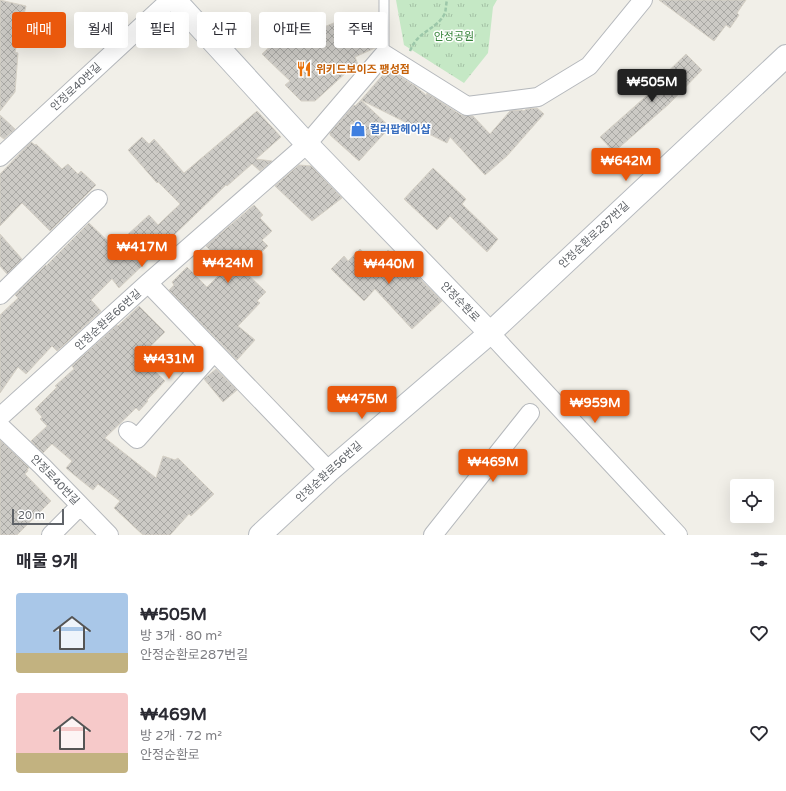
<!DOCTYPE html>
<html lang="ko">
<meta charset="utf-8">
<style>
:root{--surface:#fff;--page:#f2f2f3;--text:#2b2b33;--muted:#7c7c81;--accent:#ea580c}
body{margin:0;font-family:"Varela Round","Noto Sans KR",sans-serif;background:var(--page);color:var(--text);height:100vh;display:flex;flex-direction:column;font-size:15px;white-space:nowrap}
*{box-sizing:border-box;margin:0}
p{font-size:13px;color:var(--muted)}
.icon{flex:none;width:22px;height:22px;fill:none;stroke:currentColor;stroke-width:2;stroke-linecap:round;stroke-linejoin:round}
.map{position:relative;height:535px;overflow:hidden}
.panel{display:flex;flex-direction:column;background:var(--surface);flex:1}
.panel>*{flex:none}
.top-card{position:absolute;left:12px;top:12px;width:400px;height:36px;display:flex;gap:8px}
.buttons{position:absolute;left:730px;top:479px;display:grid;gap:8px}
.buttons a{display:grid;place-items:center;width:44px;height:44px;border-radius:4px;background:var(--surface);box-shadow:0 4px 16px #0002;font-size:20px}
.scale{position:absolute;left:12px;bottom:10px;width:52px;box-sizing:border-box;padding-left:4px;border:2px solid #5f6368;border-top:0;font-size:11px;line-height:14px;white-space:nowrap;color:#5f6368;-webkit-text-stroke:3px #fff;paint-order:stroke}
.price{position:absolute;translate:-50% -34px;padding:0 9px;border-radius:4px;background:var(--accent);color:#fff;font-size:13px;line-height:26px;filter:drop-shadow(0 1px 2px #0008)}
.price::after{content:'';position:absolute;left:50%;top:24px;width:12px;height:9px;margin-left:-6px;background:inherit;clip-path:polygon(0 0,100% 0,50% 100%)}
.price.active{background:#222;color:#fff}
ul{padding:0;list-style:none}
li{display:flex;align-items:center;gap:12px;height:100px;padding:0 16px}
li span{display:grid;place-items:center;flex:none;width:112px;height:80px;border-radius:4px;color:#555}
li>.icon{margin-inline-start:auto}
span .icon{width:48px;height:48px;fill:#fffc;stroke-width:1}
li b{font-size:17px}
h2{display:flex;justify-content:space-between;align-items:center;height:48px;padding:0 16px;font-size:17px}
.pill{padding:0 14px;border-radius:4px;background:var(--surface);box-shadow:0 4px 16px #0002;font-size:14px;line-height:36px}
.pill.active{background:var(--accent);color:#fff}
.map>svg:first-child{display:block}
</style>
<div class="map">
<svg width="786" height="535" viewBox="0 0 786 535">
<defs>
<pattern id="park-tufts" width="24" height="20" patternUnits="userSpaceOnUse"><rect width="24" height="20" fill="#c5e8c5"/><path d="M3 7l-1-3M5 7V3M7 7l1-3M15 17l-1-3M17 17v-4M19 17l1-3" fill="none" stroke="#a3c0a4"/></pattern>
<pattern id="building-cross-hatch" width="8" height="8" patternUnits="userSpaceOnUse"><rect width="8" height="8" fill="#cccac5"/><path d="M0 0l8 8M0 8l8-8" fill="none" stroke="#a9a8a4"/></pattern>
</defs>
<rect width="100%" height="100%" fill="#f1efe8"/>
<path fill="url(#park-tufts)" d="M396 0H497L493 7 488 53 464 83 404 45Z"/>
<path fill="url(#building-cross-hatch)" stroke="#d6d1c6" d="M0 0 26 6 15 52 18 53 15 92 0 111Z
M659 0H746L737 13 739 15 730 28 726 25 714 41Z
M341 20 344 28 365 20 375 48 355 57 359 67 348 71 315 101H301L285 85 290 81 262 54 291 27 303 39 325 32 324 27Z
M686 54 702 70 669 104 614 152 600 137 652 91 650 89Z
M388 69 415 86 426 95 427 93 461 115 473 116 490 134 510 111 522 110 524 111 526 109 537 108 544 114 507 156 485 175 450 137 447 143 361 100Z
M361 100 390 127 359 161 330 135V133L354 105 355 106Z
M257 111 281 137 256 159 272 161 260 171 252 164 227 186 226 185 119 288 112 279 91 300 101 311 57 351 52 346 26 374 18 367 0 393V315L18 298 15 295 46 265V266L89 223 114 247 149 215 158 225 180 204 158 182 157 183 128 150 142 137 149 144 154 139 184 173Z
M0 115 15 129 4 139 0 136Z
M31 142 35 145 36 144 62 169 68 164 78 174 81 171 96 185 50 231 22 203 0 226V174Z
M299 165 311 166 342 198 312 221 275 186Z
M433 168 466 199 462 204 498 239 487 252 450 216 437 230 404 199Z
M254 205 263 215 260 218 272 231 262 240 268 246 243 270 266 292 257 301 260 303 238 326 255 340 237 360 169 290 174 285 172 282 187 267 207 287 227 267 206 246Z
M0 234 22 259 7 274 0 266Z
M360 249 375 263 388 250 415 275H416L442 301 412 329 375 289 364 301 331 269 344 256 348 261Z
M139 306 165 332 140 356 165 381 147 400 148 401 139 411 136 408 105 438 156 478 163 456 175 460 178 458 214 494 191 516 189 514 170 535H143L114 508 120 501 98 484 93 490 78 478 66 468 72 461 52 444 43 453 31 441 47 426 40 419 42 417 35 409 57 387 55 386 74 369 72 366 117 325 118 326Z
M216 369 237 390 223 402 204 379Z
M0 440 29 468 27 469 28 471 25 474 51 501 17 535H0Z"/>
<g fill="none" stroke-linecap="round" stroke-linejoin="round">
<g stroke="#b5b8bc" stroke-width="11">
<path id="lane" d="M384 0V54"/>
</g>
<g stroke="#b5b8bc" stroke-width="20">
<path id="street" d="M0 157 170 0
M148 283 329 471
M0 295 98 199
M490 333 678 535
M0 417 148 283 307 144 384 54 467 106 538 97 589 66 643 0
M0 426 42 466 109 535
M128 431 137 439 214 352
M51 535 80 506
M433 535 530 413"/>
</g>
<g stroke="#b6babf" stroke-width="24">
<path id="secondary" d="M175 0 307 144 490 333
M260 535 329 471 490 333 786 56"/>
</g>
<path stroke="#9cc7a9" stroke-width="2.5" stroke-dasharray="4 2" stroke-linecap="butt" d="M410 51C418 30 437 30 445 13 446 9 446 4 447 0"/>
<use href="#lane" stroke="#fff" stroke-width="9"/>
<use href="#street" stroke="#fff" stroke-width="18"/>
<use href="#secondary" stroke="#fff" stroke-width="22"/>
</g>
<defs>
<g id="restaurant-bare" transform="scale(1.2)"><path d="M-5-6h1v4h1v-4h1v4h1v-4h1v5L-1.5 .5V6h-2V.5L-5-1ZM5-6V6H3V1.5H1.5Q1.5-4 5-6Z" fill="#e8710a" stroke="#fff" stroke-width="2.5" paint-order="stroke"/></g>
<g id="shop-bare" transform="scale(1.2)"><path d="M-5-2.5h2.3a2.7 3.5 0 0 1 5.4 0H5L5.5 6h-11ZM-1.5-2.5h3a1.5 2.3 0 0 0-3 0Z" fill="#3f7fe0" stroke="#fff" stroke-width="2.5" paint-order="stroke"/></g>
</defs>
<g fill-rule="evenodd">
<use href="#restaurant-bare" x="304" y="69"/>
<use href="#shop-bare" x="358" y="129"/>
</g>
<g text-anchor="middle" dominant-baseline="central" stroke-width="3" stroke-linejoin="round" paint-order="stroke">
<g font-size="11" fill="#348238" stroke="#fff">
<text x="454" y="36">안정공원</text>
</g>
<g font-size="11" font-weight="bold" fill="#c56008" stroke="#fff" text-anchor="start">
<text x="316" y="69">위키드보이즈 팽성점</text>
</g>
<g font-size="11" fill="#5f6368" stroke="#fff">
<text transform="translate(76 87) rotate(-43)">안정로40번길</text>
<text transform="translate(594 235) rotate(-43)">안정순환로287번길</text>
<text transform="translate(460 302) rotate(46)">안정순환로</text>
<text transform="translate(108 320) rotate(-42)">안정순환로66번길</text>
<text transform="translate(329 472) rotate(-42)">안정순환로56번길</text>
<text transform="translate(55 480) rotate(46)">안정로40번길</text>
</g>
<g font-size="11" font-weight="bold" fill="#366cbe" stroke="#fff" text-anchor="start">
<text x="370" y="129">컬러팝헤어샵</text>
</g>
</g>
</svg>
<div class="buttons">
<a><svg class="icon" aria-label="locate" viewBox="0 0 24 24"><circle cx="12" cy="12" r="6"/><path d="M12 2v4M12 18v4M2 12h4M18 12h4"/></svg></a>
</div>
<div class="scale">20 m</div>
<b class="price active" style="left:652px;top:103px">₩505M</b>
<b class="price" style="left:626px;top:182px">₩642M</b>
<b class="price" style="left:142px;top:268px">₩417M</b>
<b class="price" style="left:228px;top:284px">₩424M</b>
<b class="price" style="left:389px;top:285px">₩440M</b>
<b class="price" style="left:169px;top:380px">₩431M</b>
<b class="price" style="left:362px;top:420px">₩475M</b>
<b class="price" style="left:595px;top:424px">₩959M</b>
<b class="price" style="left:493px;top:483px">₩469M</b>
<div class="top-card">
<a class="pill active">매매</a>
<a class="pill">월세</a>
<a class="pill">필터</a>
<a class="pill">신규</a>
<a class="pill">아파트</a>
<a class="pill">주택</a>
</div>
</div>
<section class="panel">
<h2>매물 9개<svg class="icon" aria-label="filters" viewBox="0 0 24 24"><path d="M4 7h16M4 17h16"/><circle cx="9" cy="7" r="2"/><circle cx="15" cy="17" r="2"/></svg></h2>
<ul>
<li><span style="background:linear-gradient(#a9c7e8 75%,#c2b280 0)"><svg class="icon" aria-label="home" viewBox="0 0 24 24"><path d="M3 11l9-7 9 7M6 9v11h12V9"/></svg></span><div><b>₩505M</b><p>방 3개 · 80 m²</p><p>안정순환로287번길</p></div><svg class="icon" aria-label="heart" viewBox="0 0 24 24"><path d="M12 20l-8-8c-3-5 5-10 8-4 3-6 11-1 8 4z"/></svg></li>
<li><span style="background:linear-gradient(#f6c9c9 75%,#c2b280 0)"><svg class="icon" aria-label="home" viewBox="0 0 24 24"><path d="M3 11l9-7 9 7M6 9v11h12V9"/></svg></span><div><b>₩469M</b><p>방 2개 · 72 m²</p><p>안정순환로</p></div><svg class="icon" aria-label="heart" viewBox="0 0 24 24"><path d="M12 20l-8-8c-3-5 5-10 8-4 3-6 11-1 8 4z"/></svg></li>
</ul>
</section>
